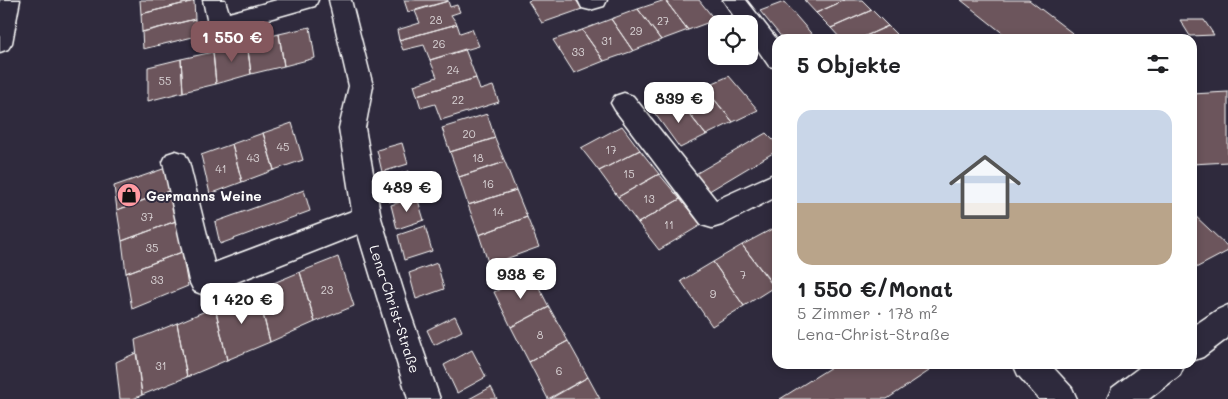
<!DOCTYPE html>
<html lang="de">
<meta charset="utf-8">
<style>
:root{--surface:#fff;--page:#f6f6f6;--text:#202124;--muted:#757577;--line:#e0e0e0;--accent:#84575d}
body{margin:0;font-family:Mali,sans-serif;background:var(--page);color:var(--text);height:100vh;display:flex;flex-direction:column;font-size:19px;white-space:nowrap}
*{box-sizing:border-box;margin:0}
p{font-size:16px;color:var(--muted)}
.icon{flex:none;width:28px;height:28px;fill:none;stroke:currentColor;stroke-width:2;stroke-linecap:round;stroke-linejoin:round}
.map{position:relative;flex:1;overflow:hidden}
.drawer{position:absolute;left:772px;top:34px;width:425px;height:335px;display:flex;flex-direction:column;background:var(--surface);border-radius:15px;box-shadow:0 2px 8px #0003}
.drawer>*{flex:none}
.controls{position:absolute;left:708px;top:15px;display:grid;gap:10px}
.controls a{display:grid;place-items:center;width:50px;height:50px;border-radius:10px;background:var(--surface);box-shadow:0 2px 8px #0003;font-size:25px}
.price{position:absolute;translate:-50% -42px;padding:0 11px;border-radius:10px;background:#fff;color:#222;font-size:16px;line-height:32px;filter:drop-shadow(0 1px 2px #0008)}
.price::after{content:'';position:absolute;left:50%;top:30px;width:15px;height:11px;margin-left:-8px;background:inherit;clip-path:polygon(0 0,100% 0,50% 100%)}
.price.active{background:var(--accent);color:#fff}
ul{padding:0;list-style:none}
li{display:grid;align-content:center;gap:10px;height:265px;padding:0 25px}
li+li{border-top:1px solid var(--line)}
li span{display:grid;place-items:center;height:155px;border-radius:15px;color:#555}
li>.icon{margin-inline-start:auto}
span .icon{width:90px;height:90px;fill:#fffc;stroke-width:1}
li b{font-size:21px}
h2{display:flex;justify-content:space-between;align-items:center;height:60px;padding:0 25px;font-size:21px}
.map>svg:first-child{display:block}
</style>
<div class="map">
<svg width="1228" height="399" viewBox="0 0 1228 399">
<rect width="100%" height="100%" fill="#2f2a3d"/>
<filter id="ink" filterUnits="userSpaceOnUse"><feTurbulence type="fractalNoise" baseFrequency=".02" numOctaves="2"/><feDisplacementMap in="SourceGraphic" scale="10" xChannelSelector="R" yChannelSelector="G"/><feConvolveMatrix kernelMatrix="1 2 1 2 8 2 1 2 1" color-interpolation-filters="sRGB"/></filter>
<g filter="url(#ink)">
<path fill="#6c555b" stroke="#fff" d="M140 0H194V1L141 14Z
M404 0H448V1L408 12Z
M531 0H576L582 9 542 23 528 1Z
M665 0H699L715 20 688 30Z
M665 0 688 30 661 40 638 9Z
M804 0H845L816 13Z
M845 0H862L872 10 831 28 816 13Z
M961 0H1029L1080 39H1010Z
M194 1 195 19 142 32 141 14Z
M448 1 450 7 457 5 460 12 451 15 457 24 399 40 397 30 420 23 415 11Z
M784 2 816 39H783L760 11Z
M638 9 661 40 633 51 611 19Z
M872 10 888 26 859 39H841L831 28Z
M195 19 197 36 143 49 142 32Z
M611 19 633 51 604 61 582 30Z
M1180 20H1204L1214 35 1190 36Z
M457 24 460 33 472 29 479 46 430 60 424 45 403 50 399 40Z
M888 26 901 39H859Z
M310 27 315 58 284 66 279 34Z
M582 30 604 61 574 73 553 40Z
M279 34 284 66 251 74 247 42Z
M247 42 251 74 216 84 213 52Z
M465 49 476 78 417 95 414 85 437 77 430 60Z
M213 52 216 84 183 92 181 59Z
M181 59 183 92 148 101V67Z
M729 76 758 110 733 122 704 87Z
M476 78 480 90 493 86 499 102 441 120 435 104 421 108 417 95Z
M704 87 733 122 706 135 678 100Z
M1228 92V162L1192 164V94Z
M678 100 706 135 680 148 653 111Z
M487 114 495 138 450 152 442 128Z
M292 123 303 160 274 170 263 133Z
M622 126 640 150 599 171 581 148Z
M263 133 274 170 242 182 232 144Z
M766 133 778 145V150L706 193 692 176Z
M495 138 505 162 459 177 450 152Z
M402 143 408 164 382 172 377 150Z
M232 144 242 182 210 194 201 155Z
M640 150 659 174 618 197 599 171Z
M505 162 516 190 468 205 459 177Z
M166 168 169 191 117 210 114 186Z
M409 171 415 193 389 202 383 179Z
M659 174 680 199 638 223 618 197Z
M304 190 310 211 220 244 215 222Z
M516 190 527 217 479 235 468 205Z
M169 191 176 221 122 241 117 210Z
M417 197 424 220 397 229 391 205Z
M680 199 701 225 659 250 638 223Z
M1192 213 1228 247V251L1192 270Z
M527 217 539 247 489 265 479 235Z
M176 221 182 252 126 273 122 241Z
M425 226 432 251 404 260 398 235Z
M772 229 778 236V291L742 245Z
M742 245 774 287 744 306 713 262Z
M182 252 188 286 132 309 126 273Z
M338 257 354 306 315 322 300 272Z
M713 262 744 306 712 326 681 281Z
M437 263 444 289 416 299 409 273Z
M300 272 315 322 270 342 257 290Z
M532 274 549 307 511 327 494 292Z
M257 290 270 342 227 360 215 307Z
M215 307 227 360 187 377 177 323Z
M549 307 568 341 529 362 511 327Z
M455 316 462 331 434 345 427 330Z
M177 323 187 377 142 395 135 340Z
M568 341 588 377 548 399 529 362Z
M472 350 486 377 457 393 444 365Z
M136 353 142 395 133 399H120L116 362Z
M836 364H922L929 371 887 399H780Z
M588 377 600 399H550Z
M491 387 497 399H469Z"/>
<g fill="none" stroke-linecap="round" stroke-linejoin="round">
<g stroke="#fff" stroke-width="3">
<path id="minor" d="M203 0H225L229 13 277 0H318L315 6 220 33 212 30 208 24Z
M329 0H351L373 86 365 128 381 218 409 309 440 399H408L358 234 204 295 194 291 189 281 163 162 167 154 176 151 185 154 189 162 214 263 352 211 339 128 349 86Z
M578 0H607L604 6 590 10 582 8Z
M723 0H746L778 41V68L769 66 749 37V24H739Z
M624 93 633 96 716 200 778 172V196L722 225 712 228 702 225 615 110 611 103 615 96Z
M1228 305V338L1203 357 1192 361V327L1217 310Z
M1013 364H1050L1072 388 1077 399H1039L1018 375Z
M1144 364H1185L1180 375 1149 399H1107L1112 388Z"/>
</g>
<g stroke="#fff" stroke-width="3">
<path id="tertiary" d="M0 0H20L12 43 8 49 0 52Z"/>
</g>
<use href="#minor" fill="#2f2a3d" fill-rule="evenodd"/>
<use href="#tertiary" fill="#2f2a3d" fill-rule="evenodd"/>
</g>
</g>
<defs>
<g id="shop-disc" transform="scale(1.25)"><circle r="9.5" fill="#ff9aa2" stroke="#2f2a3d"/><path d="M-5-2.5h2.3a2.7 3.5 0 0 1 5.4 0H5L5.5 6h-11ZM-1.5-2.5h3a1.5 2.3 0 0 0-3 0Z" fill="#111"/></g>
</defs>
<g fill-rule="evenodd">
<use href="#shop-disc" x="129" y="195"/>
</g>
<g text-anchor="middle" dominant-baseline="central" stroke-width="4" stroke-linejoin="round" paint-order="stroke">
<g font-size="11" fill="#dad4d6">
<text x="436" y="19">28</text>
<text x="663" y="20">27</text>
<text x="636" y="30">29</text>
<text x="607" y="40">31</text>
<text x="439" y="43">26</text>
<text x="578" y="51">33</text>
<text x="453" y="69">24</text>
<text x="165" y="80">55</text>
<text x="458" y="99">22</text>
<text x="469" y="133">20</text>
<text x="283" y="146">45</text>
<text x="611" y="149">17</text>
<text x="253" y="157">43</text>
<text x="478" y="157">18</text>
<text x="221" y="168">41</text>
<text x="629" y="173">15</text>
<text x="488" y="183">16</text>
<text x="649" y="198">13</text>
<text x="498" y="211">14</text>
<text x="147" y="216">37</text>
<text x="669" y="224">11</text>
<text x="152" y="247">35</text>
<text x="743" y="274">7</text>
<text x="157" y="279">33</text>
<text x="327" y="289">23</text>
<text x="713" y="293">9</text>
<text x="540" y="334">8</text>
<text x="161" y="365">31</text>
<text x="559" y="370">6</text>
</g>
<g font-size="14" font-weight="bold" fill="#fff" stroke="#2f2a3d" text-anchor="start">
<text x="146" y="195">Germanns Weine</text>
</g>
<g font-size="14" fill="#fff" stroke="#2f2a3d">
<text transform="translate(395 309) rotate(72)">Lena-Christ-Straße</text>
</g>
</g>
</svg>
<div class="controls">
<a><svg class="icon" aria-label="locate" viewBox="0 0 24 24"><circle cx="12" cy="12" r="6"/><path d="M12 2v4M12 18v4M2 12h4M18 12h4"/></svg></a>
</div>
<b class="price active" style="left:232px;top:63px">1 550 €</b>
<b class="price" style="left:679px;top:124px">839 €</b>
<b class="price" style="left:407px;top:213px">489 €</b>
<b class="price" style="left:521px;top:300px">938 €</b>
<b class="price" style="left:242px;top:325px">1 420 €</b>
<section class="drawer">
<h2>5 Objekte<svg class="icon" aria-label="filters" viewBox="0 0 24 24"><path d="M4 7h16M4 17h16"/><circle cx="9" cy="7" r="2"/><circle cx="15" cy="17" r="2"/></svg></h2>
<ul>
<li><span style="background:linear-gradient(#c9d6e8 60%,#b9a48a 0)"><svg class="icon" aria-label="home" viewBox="0 0 24 24"><path d="M3 11l9-7 9 7M6 9v11h12V9"/></svg></span><div><b>1 550 €/Monat</b><p>5 Zimmer · 178 m²</p><p>Lena-Christ-Straße</p></div></li>
</ul>
</section>
</div>
